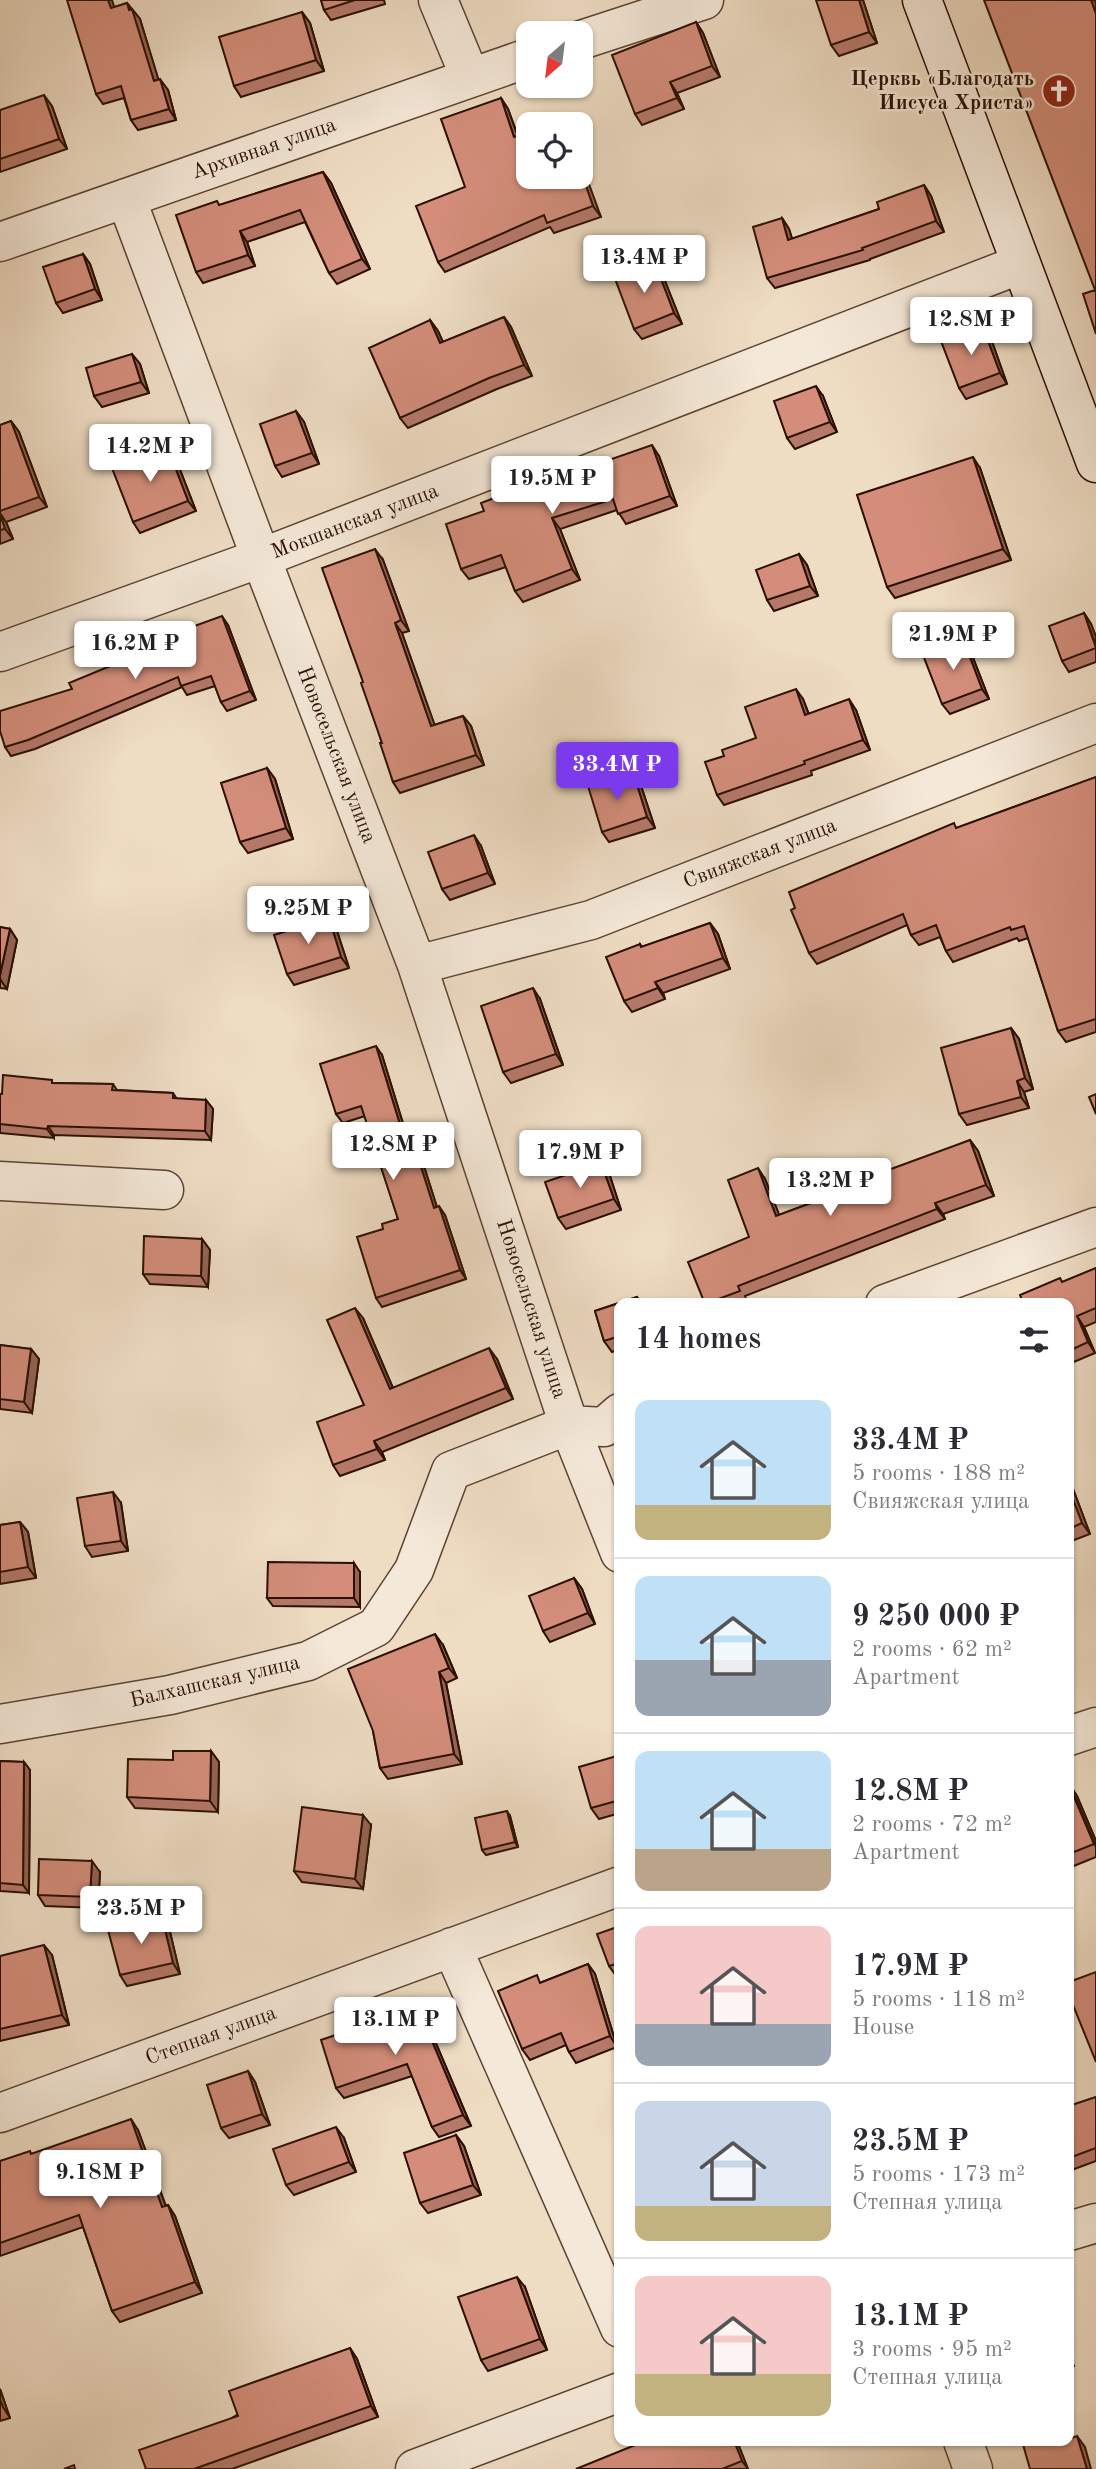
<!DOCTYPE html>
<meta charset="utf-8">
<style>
:root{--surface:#fff;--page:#f2f2f3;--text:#2b2b33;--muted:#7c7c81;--line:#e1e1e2;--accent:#7c3aed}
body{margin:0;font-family:"Old Standard TT",serif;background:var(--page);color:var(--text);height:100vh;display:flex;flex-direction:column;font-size:26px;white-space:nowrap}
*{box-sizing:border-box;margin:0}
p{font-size:23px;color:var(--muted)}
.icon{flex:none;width:38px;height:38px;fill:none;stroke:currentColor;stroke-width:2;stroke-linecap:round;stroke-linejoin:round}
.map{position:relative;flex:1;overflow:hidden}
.sheet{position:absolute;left:614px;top:1298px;width:460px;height:1148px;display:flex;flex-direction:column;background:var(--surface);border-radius:14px;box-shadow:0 2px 5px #0004}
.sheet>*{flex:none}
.needle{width:46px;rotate:208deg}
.tools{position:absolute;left:516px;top:21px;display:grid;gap:14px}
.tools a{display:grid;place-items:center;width:77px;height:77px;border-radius:14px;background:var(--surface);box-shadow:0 2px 5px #0004;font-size:35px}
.price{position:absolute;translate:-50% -60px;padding:0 16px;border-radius:7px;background:#fff;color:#222;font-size:23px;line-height:46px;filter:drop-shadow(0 2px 4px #0008)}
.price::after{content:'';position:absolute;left:50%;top:42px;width:21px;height:16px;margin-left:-10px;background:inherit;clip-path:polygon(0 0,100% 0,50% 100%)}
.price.selected{background:var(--accent);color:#fff}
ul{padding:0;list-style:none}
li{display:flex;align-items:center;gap:21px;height:175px;padding:0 21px}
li+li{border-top:2px solid var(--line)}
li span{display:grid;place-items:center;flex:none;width:196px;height:140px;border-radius:14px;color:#555}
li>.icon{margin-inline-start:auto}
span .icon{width:84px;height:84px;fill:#fffc;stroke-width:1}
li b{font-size:30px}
h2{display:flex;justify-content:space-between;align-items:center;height:84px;padding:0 21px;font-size:30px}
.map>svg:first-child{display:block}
</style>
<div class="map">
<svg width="1096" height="2469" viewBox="0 0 1096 2469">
<rect width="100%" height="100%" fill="#eedcc3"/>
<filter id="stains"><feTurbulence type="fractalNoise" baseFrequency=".00286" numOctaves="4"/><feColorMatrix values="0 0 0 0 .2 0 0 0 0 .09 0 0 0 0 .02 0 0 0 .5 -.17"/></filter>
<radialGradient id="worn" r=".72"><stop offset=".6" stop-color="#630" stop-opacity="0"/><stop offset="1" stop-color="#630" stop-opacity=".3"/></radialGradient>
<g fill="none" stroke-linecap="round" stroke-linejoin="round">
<g stroke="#5c4233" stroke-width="41">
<path id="minor" d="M438 0 470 77
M581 40 704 0
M126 198 261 558 417 965 569 1425 620 1553
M0 242 528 58
M0 652 261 558 1021 264
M417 965 591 920 1096 723
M0 1181 164 1190
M885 1304 1096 1227
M0 1724 170 1695 308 1661 376 1627 414 1570 451 1471 569 1425 604 1427 620 1413
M1069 1736 1096 1727
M452 1947 620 2328
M0 2113 620 1886
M1069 2231 1096 2223
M963 2441 973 2469
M415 2469 620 2392"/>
</g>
<g stroke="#2b0f03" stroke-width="41">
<path id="secondary" d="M922 0 1096 463"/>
</g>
<use href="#minor" stroke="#f4e8d8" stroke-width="38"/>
<use href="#secondary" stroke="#f4e8d8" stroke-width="38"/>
</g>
<path fill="#b57969" stroke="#2b0f03" stroke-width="2" d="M321 0H384L385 4 331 20 324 10Z
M863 0 877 43 839 56 831 45Z
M127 3 140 19 158 80 168 90 176 120 138 130 131 120 124 98 103 104 96 94 115 7Z
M302 12 310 23 324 71 241 97 234 86Z
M696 22 703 33 720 77 677 93 684 109 642 125 635 114Z
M501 98 508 109 518 136 581 177 601 217 554 233 550 227 445 272 438 262 465 187Z
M52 106 67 149 0 172V110Z
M323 172 331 183 370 269 337 284 329 273 305 222 247 242 255 266 203 283 196 272 220 205Z
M924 185 931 196 944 232 870 259V260L775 288 767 278 782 218 789 229 792 239 879 209Z
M83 254 90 264 102 300 63 313 56 303Z
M661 271 682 324 642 339 634 329Z
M504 317 511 327 532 376 497 389 408 428 400 418 430 320 438 331 443 342Z
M982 325 990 336 1007 384 966 399 959 388Z
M132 354 140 364 149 393 102 407 94 396Z
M823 396 837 432 795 449 787 438Z
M296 411 304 422 319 464 282 477 275 466Z
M11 421 19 432 47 507 6 522 13 539 0 544V425Z
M167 446 175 457 196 511 140 533 133 522Z
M659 456 677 506 626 524 617 510 560 529 580 580 523 602 515 591 506 567 469 579 461 569 484 511 542 487Z
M980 468 1011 560 895 598 887 587Z
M799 554 807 565 818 596 774 611 767 600Z
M383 560 409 631 402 633 434 725 463 716 471 726 484 765 400 793 393 782 382 743 363 682Z
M1084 613 1091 624 1096 637V662L1069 672 1062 661Z
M228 625 256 700 227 711 221 702 215 686 187 695 182 687 35 749 11 756 5 747 72 689Z
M970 650 989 699 950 714 942 704Z
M803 699 809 714 856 710 870 750 811 771 812 775 724 805 717 795 724 756 756 738Z
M267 768 275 779 293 839 248 853 240 842Z
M1096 777V1032L1066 1042 1058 1031 1028 938 1019 941 1017 938 953 962 946 951 940 937 919 945 911 935 907 925 817 964 809 953 795 908 957 828Z
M640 783 655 828 609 842 602 832Z
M481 846 495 884 450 900 442 889Z
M329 918 336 928 349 968 294 985 287 974Z
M710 923 718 934 730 969 663 993 665 999 632 1012 624 1001 640 944 642 947Z
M0 927 10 929 17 940 7 989 0 988Z
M540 999 563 1065 511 1083 503 1072Z
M1011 1028 1019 1039 1033 1089 1024 1092 1029 1108 967 1125 959 1114Z
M382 1055 405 1130 409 1129 415 1138 437 1207 445 1215 466 1279 382 1307 376 1298 383 1229 398 1219 365 1116 343 1123 336 1114Z
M54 1083 113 1084 117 1090 173 1093 177 1099 206 1100 213 1109 211 1140 54 1135V1138L0 1133V1094Z
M970 1140 978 1151 994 1196 943 1214 945 1219 745 1296 747 1301 741 1304H705L749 1237 765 1179 779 1215 862 1184Z
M609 1173 621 1210 566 1229 558 1218Z
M202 1239 210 1250 208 1287 150 1284 143 1274Z
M1096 1268V1322L1084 1327 1095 1353 1069 1364V1304L1063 1282Z
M637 1297 642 1304H620V1349L612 1352 604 1341 595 1311Z
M363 1318 393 1388 497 1359 513 1399 382 1452 385 1460 340 1476 333 1465 364 1405Z
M0 1345 31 1349 39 1359 32 1413 0 1409Z
M1069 1484 1073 1489 1090 1534 1069 1542Z
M121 1503 128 1551 92 1557 85 1546Z
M20 1522 28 1532 36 1578 0 1584V1525Z
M360 1572V1607L273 1606 267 1598Z
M574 1578 582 1589 595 1624 550 1642 543 1631Z
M443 1645 457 1678 446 1683 462 1764 388 1779 380 1768 373 1731Z
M211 1751 219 1762 218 1812 135 1808 127 1797 173 1760Z
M620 1755V1813L599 1819 591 1808Z
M0 1761 24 1762 30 1770 29 1893 0 1891Z
M1069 1785 1077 1796 1096 1841V1857L1069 1868Z
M510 1816 518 1847 486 1855 482 1850Z
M371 1825 363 1889 302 1882 294 1871Z
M100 1872 98 1908 45 1906 38 1895Z
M162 1917 169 1928 180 1974 127 1986 120 1975Z
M620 1926V1976L617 1977 609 1966Z
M52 1955 69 2025 0 2041V1956Z
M588 1964 595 1974 617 2047 576 2063 569 2052 566 2045 530 2060 522 2049 542 1982Z
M421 2008 471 2126 439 2137 432 2127 412 2076 344 2098 336 2088Z
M248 2071 255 2082 270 2125 229 2138 221 2128Z
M1096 2097V2161L1069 2171V2106Z
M138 2130 166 2206 168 2205 175 2216 202 2293 120 2322 112 2311 83 2227 0 2256V2161Z
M456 2135 464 2146 481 2195 428 2213 420 2203Z
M344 2138 356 2172 294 2195 286 2185Z
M525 2287 547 2350 488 2371 481 2360Z
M350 2348 357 2359 378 2417 232 2469H146Z
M1069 2352 1074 2366 1069 2367Z
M0 2389 10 2418 0 2421Z
M737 2441 748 2469H576Z"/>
<path fill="#946355" stroke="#2b0f03" stroke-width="2" d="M108 0H112L118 19 111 8Z
M859 0H863L877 43 869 32Z
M1091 0H1095L1096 4V14Z
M127 3 134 13 132 9 140 19 162 91 154 81Z
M302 12 310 23 324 71 316 60Z
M696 22 703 33 720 77 712 66Z
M160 79 168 90 176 120 169 109Z
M670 82 677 93 684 109 677 98Z
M44 95 52 106 67 149 59 139Z
M501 98 508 109 522 148 514 137Z
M581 162 601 217 593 206 581 172Z
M323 172 331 183 370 269 362 259Z
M924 185 931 196 944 232 936 221Z
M782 218 789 229 796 251 788 240Z
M240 231 247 242 255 266 248 255Z
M83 254 90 264 102 300 95 289Z
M654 261 661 271 682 324 674 313Z
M504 317 511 327 532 376 524 365Z
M430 320 438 331 448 354 440 343Z
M982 325 990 336 1007 384 1000 373Z
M132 354 140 364 149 393 141 382Z
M816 386 823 396 837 432 830 422Z
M296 411 304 422 319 464 312 453Z
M11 421 19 432 47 507 39 497Z
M652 445 659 456 677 506 670 496Z
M167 446 175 457 196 511 188 501Z
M973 457 980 468 1011 560 1003 549Z
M0 513 6 522 13 539 5 529Z
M552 518 560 529 580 580 572 569Z
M375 549 383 560 409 631 401 620Z
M799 554 807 565 818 596 810 586Z
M1084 613 1091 624 1096 637V646Z
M222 616 228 625 256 700 250 691Z
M395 623 402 633 439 737 431 726Z
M963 639 970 650 989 699 982 689Z
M796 689 803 699 813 726 805 715Z
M849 699 856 710 870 750 863 740Z
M463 716 471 726 484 765 476 755Z
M267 768 275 779 293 839 286 828Z
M633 772 640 783 655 828 647 817Z
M474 835 481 846 495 884 488 873Z
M329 918 336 928 349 968 341 957Z
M710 923 718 934 730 969 723 958Z
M10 929 17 940 7 989 0 979V975Z
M655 982 663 993 665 999 658 988Z
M533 988 540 999 563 1065 556 1054Z
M1011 1028 1019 1039 1033 1089 1025 1078Z
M376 1046 382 1055 408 1140 402 1131Z
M1017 1081 1024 1092 1029 1108 1021 1097Z
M206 1100 213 1109 211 1140 205 1131Z
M48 1126 54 1135V1138L47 1129Z
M409 1129 415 1138 440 1217 434 1208Z
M970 1140 978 1151 994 1196 986 1185Z
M601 1163 609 1173 621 1210 614 1199Z
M758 1168 765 1179 784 1227 776 1216Z
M935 1203 943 1214 945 1219 937 1209Z
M439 1206 445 1215 466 1279 460 1270Z
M202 1239 210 1250 208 1287 201 1276Z
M355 1308 363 1318 398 1400 390 1389Z
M1077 1316 1084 1327 1095 1353 1088 1342Z
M489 1348 497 1359 513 1399 506 1388Z
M31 1349 39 1359 32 1413 24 1402Z
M374 1441 382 1452 385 1460 377 1449Z
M1069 1484 1073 1489 1090 1534 1082 1523 1069 1489Z
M113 1492 121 1503 128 1551 121 1541Z
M20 1522 28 1532 36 1578 28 1567Z
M354 1563 360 1572V1607L354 1598Z
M574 1578 582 1589 595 1624 588 1613Z
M435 1634 443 1645 457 1678 449 1668Z
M439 1672 446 1683 462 1764 454 1754Z
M211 1751 219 1762 218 1812 210 1801Z
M24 1762 30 1770 29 1893 23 1885Z
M1070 1785 1077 1796 1096 1841V1847Z
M507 1811 510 1816 518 1847 515 1842Z
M363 1815 371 1825 363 1889 355 1879Z
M92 1861 100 1872 98 1908 90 1897Z
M162 1917 169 1928 180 1974 173 1963Z
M44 1945 52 1955 69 2025 62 2015Z
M588 1964 595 1974 617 2047 610 2036Z
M414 1998 421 2008 471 2126 463 2115Z
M248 2071 255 2082 270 2125 262 2114Z
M131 2119 138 2130 170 2218 162 2207Z
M336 2127 344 2138 356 2172 349 2162Z
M456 2135 464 2146 481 2195 473 2185Z
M168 2205 175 2216 202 2293 195 2282Z
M517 2277 525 2287 547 2350 540 2339Z
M350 2348 357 2359 378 2417 371 2406Z
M0 2389 10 2418 3 2407 0 2400Z
M1077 2436 1085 2447 1091 2469H1087Z
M734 2441H737L748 2469 742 2461Z"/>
<path fill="#d38d7a" stroke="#2b0f03" stroke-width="2" d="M67 0H108L111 8 127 3 129 10 132 9 154 81 160 79 169 109 131 120 121 86 96 94Z
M321 0H355L324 10Z
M816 0H859L869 32 831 45Z
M984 0H1091L1096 14V334L1083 294 1095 290Z
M302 12 316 60 234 86 219 37Z
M696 22 712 66 670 82 677 98 635 114 612 55Z
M44 95 59 139 0 159V110Z
M501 98 514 137 528 132V177H581V172L593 206 547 223 544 215 438 262 416 206 465 187 441 119Z
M562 120 564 124H549Z
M323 172 362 259 329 273 300 210 240 231 248 255 196 272 176 215 217 201 219 205Z
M924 185 936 221 862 248 863 250 767 278 753 227 782 218 788 240 879 209 877 202Z
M83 254 95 289 56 303 43 267Z
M654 261 674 313 634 329 614 276Z
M504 317 524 365 489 378 400 418 369 348 430 320 440 343Z
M982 325 1000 373 959 388 941 341Z
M132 354 141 382 94 396 86 368Z
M816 386 830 422 787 438 774 401Z
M296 411 312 453 275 466 260 424Z
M11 421 39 497 0 511V425Z
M652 445 670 496 618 514 613 499 552 518 572 569 515 591 501 555 461 569 446 524 484 511 481 503 538 481 540 487 602 468 600 463Z
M167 446 188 501 133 522 112 468Z
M973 457 1003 549 887 587 857 495Z
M0 514 5 529 0 530Z
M375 549 401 620 395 623 431 726 463 716 476 755 393 782 380 743H382L361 683 363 682 322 568Z
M799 554 810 586 767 600 756 570Z
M1084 613 1096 648 1062 661 1049 626Z
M222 616 250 691 221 702 211 676 181 686 178 677 28 740 5 747 0 731V711L72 689 69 683 166 643 164 637Z
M963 639 982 689 942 704 923 655Z
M796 689 805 715 849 699 863 740 804 761 805 764 717 795 705 762 724 756 722 750 756 738 745 707Z
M267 768 286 828 240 842 221 783Z
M633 772 647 817 602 832 588 786Z
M1096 777V1019L1058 1031 1024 926 1011 930 1010 927 946 951 936 925 911 935 903 914 809 953 791 910 795 908 789 892 954 823 956 828Z
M474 835 488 873 442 889 428 852Z
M329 918 341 957 287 974 274 935Z
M710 923 723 958 655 982 658 988 624 1001 606 957 640 944 641 947Z
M0 927 10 929 0 975Z
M533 988 556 1054 503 1072 481 1006Z
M1011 1028 1025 1078 1017 1081 1021 1097 959 1114 941 1048Z
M376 1046 402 1131 409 1129 434 1208 439 1206 460 1270 376 1298 357 1237 383 1229 382 1224 398 1219 361 1106 336 1114 320 1064Z
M3 1075 52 1080V1083L113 1084 112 1090 173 1093V1098L206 1100 205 1131 48 1126 47 1129 0 1124V1094H2Z
M1096 1094V1114L1089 1097Z
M970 1140 986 1185 935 1203 937 1209 738 1286 740 1291 705 1304 688 1262 749 1237 728 1180 758 1168 776 1216 862 1184 861 1180Z
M601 1163 614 1199 558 1218 545 1182Z
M144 1236 202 1239 201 1276 143 1274Z
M1096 1268V1308L1077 1316 1088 1342 1069 1351V1304H1010L1022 1300 1020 1295 1060 1278 1062 1282Z
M637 1297 640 1304H620V1336L604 1341 595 1311Z
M355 1308 390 1389 489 1348 506 1388 374 1441 377 1449 333 1465 317 1422 364 1405 327 1320Z
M0 1345 31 1349 24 1402 0 1399Z
M1069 1489 1082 1523 1069 1529Z
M113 1492 121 1541 85 1546 77 1498Z
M20 1522 28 1567 0 1572V1525Z
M268 1562 354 1563V1598H267Z
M574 1578 588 1613 543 1631 529 1596Z
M435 1634 449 1668 439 1672 454 1754 380 1768 373 1731 348 1669Z
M173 1751H211L210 1801 127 1797 128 1759 173 1760Z
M620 1755V1800L591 1808 579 1767Z
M0 1761 24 1762 23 1885 0 1883Z
M1069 1785 1094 1844 1069 1854Z
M302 1807 363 1815 355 1879 294 1871Z
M507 1811 515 1842 482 1850 475 1818Z
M39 1859 92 1861 90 1897 38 1895Z
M162 1917 173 1963 120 1975 108 1930Z
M620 1926V1963L609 1966 597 1934Z
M44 1945 62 2015 0 2029V1956Z
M588 1964 610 2036 569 2052 561 2033 522 2049 498 1991 537 1975 540 1983Z
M1096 1972V2062L1069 1995V1982Z
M414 1998 463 2115 432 2127 407 2064 336 2088 321 2040 362 2026 360 2021Z
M248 2071 262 2114 221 2128 207 2085Z
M1096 2097V2148L1069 2158V2106Z
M131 2119 162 2207 168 2205 195 2282 112 2311 79 2215 0 2243V2161L30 2151 31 2154Z
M336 2127 349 2162 286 2185 273 2149Z
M456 2135 473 2185 420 2203 404 2153Z
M517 2277 540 2339 481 2360 458 2297Z
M350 2348 371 2406 194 2469H146L139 2450 238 2416 229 2391Z
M1077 2436 1087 2469H1030L1022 2441H1069V2439Z
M645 2441H734L742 2461 722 2469H576Z
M74 2465 75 2469H64Z"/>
<defs>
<g id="church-disc" transform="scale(1.75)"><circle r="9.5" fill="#8f2418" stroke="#f4e8d8"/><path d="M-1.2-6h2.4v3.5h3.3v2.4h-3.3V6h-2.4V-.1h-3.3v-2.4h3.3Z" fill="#fff"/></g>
</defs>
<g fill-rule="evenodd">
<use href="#church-disc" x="1059" y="91"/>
</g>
<g text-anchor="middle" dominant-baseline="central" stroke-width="5" stroke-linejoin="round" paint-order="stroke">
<g font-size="21" font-weight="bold" fill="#2b0f03" stroke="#f4e8d8" text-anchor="end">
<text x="1034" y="79">Церквь «Благодать<tspan x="1034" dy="24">Иисуса Христа»</tspan></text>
</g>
<g font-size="21" fill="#2b0f03" stroke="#f4e8d8">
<text transform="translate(264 149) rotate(-19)">Архивная улица</text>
<text transform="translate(355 522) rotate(-21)">Мокшанская улица</text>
<text transform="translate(336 755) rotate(69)">Новосельская улица</text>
<text transform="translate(760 854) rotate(-21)">Свияжская улица</text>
<text transform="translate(531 1309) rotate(72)">Новосельская улица</text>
<text transform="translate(215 1682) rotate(-13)">Балхашская улица</text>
<text transform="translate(211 2036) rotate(-20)">Степная улица</text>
</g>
</g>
<rect width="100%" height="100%" filter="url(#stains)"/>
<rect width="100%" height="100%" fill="url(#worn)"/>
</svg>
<div class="tools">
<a><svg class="needle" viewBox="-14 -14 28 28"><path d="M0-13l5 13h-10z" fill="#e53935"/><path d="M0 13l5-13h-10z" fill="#7c7c81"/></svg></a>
<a><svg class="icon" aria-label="locate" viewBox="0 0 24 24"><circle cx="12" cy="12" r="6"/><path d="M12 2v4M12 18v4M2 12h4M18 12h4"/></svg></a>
</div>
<b class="price" style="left:644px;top:295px">13.4M ₽</b>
<b class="price" style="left:971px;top:357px">12.8M ₽</b>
<b class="price" style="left:150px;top:484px">14.2M ₽</b>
<b class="price" style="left:552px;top:516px">19.5M ₽</b>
<b class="price" style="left:953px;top:672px">21.9M ₽</b>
<b class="price" style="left:135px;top:681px">16.2M ₽</b>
<b class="price selected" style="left:617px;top:802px">33.4M ₽</b>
<b class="price" style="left:308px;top:946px">9.25M ₽</b>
<b class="price" style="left:393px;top:1182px">12.8M ₽</b>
<b class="price" style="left:580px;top:1190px">17.9M ₽</b>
<b class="price" style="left:830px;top:1218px">13.2M ₽</b>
<b class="price" style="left:141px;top:1946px">23.5M ₽</b>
<b class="price" style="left:395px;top:2057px">13.1M ₽</b>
<b class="price" style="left:100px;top:2210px">9.18M ₽</b>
<section class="sheet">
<h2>14 homes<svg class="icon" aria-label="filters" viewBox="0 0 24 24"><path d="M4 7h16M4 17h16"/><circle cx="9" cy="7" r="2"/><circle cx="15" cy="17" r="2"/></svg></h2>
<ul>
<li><span style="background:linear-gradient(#bfe0f5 75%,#c2b280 0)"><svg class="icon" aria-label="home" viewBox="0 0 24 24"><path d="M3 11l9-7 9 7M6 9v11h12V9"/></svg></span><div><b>33.4M ₽</b><p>5 rooms · 188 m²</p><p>Свияжская улица</p></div></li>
<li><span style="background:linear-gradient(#bfe0f5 60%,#9aa5b1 0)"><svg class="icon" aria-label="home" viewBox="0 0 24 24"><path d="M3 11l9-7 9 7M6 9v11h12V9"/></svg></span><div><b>9 250 000 ₽</b><p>2 rooms · 62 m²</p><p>Apartment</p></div></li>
<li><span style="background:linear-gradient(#bfe0f5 70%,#b9a48a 0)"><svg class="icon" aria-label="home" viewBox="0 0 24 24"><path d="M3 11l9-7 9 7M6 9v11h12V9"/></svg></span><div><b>12.8M ₽</b><p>2 rooms · 72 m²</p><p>Apartment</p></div></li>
<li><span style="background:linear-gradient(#f6c9c9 70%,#9aa5b1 0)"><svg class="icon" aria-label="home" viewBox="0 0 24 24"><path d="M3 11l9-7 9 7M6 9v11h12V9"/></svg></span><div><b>17.9M ₽</b><p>5 rooms · 118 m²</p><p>House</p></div></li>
<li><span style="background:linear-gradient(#c9d6e8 75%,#c2b280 0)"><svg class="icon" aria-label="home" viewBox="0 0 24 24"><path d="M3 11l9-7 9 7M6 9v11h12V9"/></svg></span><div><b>23.5M ₽</b><p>5 rooms · 173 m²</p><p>Степная улица</p></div></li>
<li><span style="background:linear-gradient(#f6c9c9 70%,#c2b280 0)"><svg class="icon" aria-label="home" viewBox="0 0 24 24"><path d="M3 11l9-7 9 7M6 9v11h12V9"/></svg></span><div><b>13.1M ₽</b><p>3 rooms · 95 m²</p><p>Степная улица</p></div></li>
</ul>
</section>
</div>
